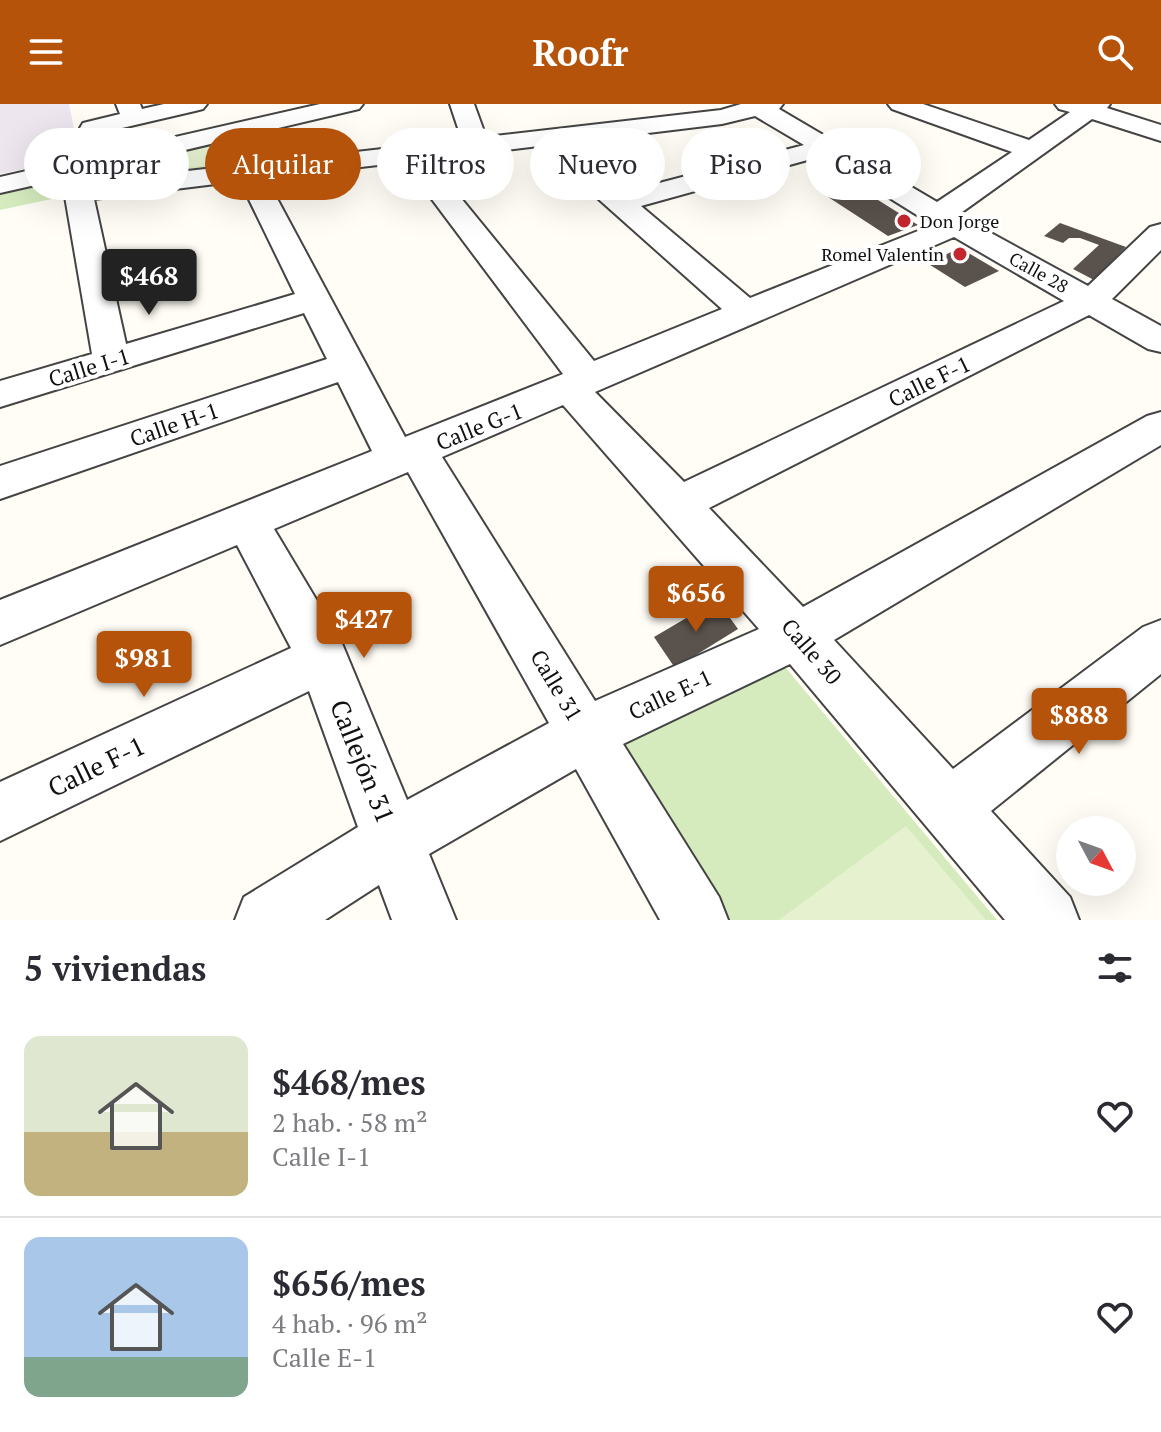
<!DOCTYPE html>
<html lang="es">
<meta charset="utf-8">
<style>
:root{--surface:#fff;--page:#f7f7f7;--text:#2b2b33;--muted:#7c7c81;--line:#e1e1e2;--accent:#b45309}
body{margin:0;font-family:"PT Serif",serif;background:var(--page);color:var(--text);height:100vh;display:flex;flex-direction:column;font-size:30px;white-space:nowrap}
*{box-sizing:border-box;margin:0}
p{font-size:26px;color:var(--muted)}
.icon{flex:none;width:44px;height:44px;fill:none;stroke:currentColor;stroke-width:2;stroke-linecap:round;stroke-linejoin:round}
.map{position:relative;height:816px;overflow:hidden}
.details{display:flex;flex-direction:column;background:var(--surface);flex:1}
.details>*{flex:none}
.guide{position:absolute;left:24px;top:24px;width:1114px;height:72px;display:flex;gap:16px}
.needle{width:52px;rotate:131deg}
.controls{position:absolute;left:1056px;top:712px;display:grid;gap:16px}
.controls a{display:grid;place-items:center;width:80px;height:80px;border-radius:50%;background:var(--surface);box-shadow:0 8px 32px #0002;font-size:40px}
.price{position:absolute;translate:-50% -68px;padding:0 18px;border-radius:8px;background:var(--accent);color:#fff;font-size:26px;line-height:52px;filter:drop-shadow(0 2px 4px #0008)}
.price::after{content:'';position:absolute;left:50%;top:48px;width:24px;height:18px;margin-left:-12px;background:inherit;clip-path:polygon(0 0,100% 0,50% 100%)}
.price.current{background:#222;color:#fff}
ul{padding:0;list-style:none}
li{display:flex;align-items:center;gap:24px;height:200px;padding:0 24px}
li+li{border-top:2px solid var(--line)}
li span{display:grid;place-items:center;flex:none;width:224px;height:160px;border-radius:16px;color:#555}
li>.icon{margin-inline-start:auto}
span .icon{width:96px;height:96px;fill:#fffc;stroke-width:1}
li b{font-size:34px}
h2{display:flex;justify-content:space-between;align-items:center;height:96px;padding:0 24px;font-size:34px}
.tag{padding:0 28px;border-radius:36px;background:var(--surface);box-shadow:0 8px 32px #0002;font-size:28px;line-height:72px}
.tag.current{background:var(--accent);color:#fff}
header{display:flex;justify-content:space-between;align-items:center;height:104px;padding:0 24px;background:var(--accent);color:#fff;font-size:36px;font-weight:700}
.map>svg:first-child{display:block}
</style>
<header><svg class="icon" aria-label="menu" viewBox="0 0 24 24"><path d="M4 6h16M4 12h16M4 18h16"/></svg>Roofr<svg class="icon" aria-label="search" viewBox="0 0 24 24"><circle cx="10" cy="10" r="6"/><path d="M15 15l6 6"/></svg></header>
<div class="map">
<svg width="1161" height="816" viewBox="0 0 1161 816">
<rect width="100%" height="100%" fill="#fffdf5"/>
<path fill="#eee6ef" d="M0 0H69L80 53 0 70Z"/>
<path fill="#d5ebbd" d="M229 32V60L100 80H93L85 72 91 67Z
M71 73 75 90 0 106V88Z
M780 557 997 816H715L611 646Z"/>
<path fill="#e6f2cf" d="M211 42 213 60 138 72V55Z
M906 722 986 816H779Z"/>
<path fill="#5a524d" d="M854 81 918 121 888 132 825 91Z
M1060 119 1126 143 1094 176 1073 165 1099 141 1080 134H1069L1063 139 1044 132Z
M960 144 999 167 965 183 927 159Z
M717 496 738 525 675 564 654 533Z"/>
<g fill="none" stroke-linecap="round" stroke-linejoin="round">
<g stroke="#444" stroke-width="4">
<path id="minor" d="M116 0H140L142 5 164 0H207L203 5 195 7 92 31 83 29 80 24 83 19 120 10Z
M320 0H363L359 5 88 69 90 78 462 36 450 0H474L486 33 721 6 741 0H783L779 5 937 98 1012 48 892 5 888 0H923L1029 36 1070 8 1059 5 1055 0H1110L1107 4 1161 21V37L1092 15 958 111 1088 182 1150 123 1161 120V146L1112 195 1161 222V248L1148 245 1089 211 709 404 803 503 1147 312 1161 308V341L834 536 953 665 1143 523 1161 516V570L991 707 1070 793 1079 816H1005L790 560 623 640 719 793 728 816H660L576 665 429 750 456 816H392L379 781 325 816H235L244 793 358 723 309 587 0 737V678L291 544 237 441 0 541V496L372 347 338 278 0 395V362L327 255 304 209 0 303V277L92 250 62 75 0 89V73ZM755 12 804 41 625 88 566 39 722 20ZM539 42 722 205 594 257 429 55ZM822 52 933 121 750 194 641 102ZM404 58 563 270 405 333 266 74ZM240 77 295 190 126 240 94 95ZM954 133 1064 197 684 378 595 288ZM563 301 759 525 595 597 442 353ZM408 368 549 619 407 696 341 537 274 425Z"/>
</g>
<use href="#minor" fill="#fff" fill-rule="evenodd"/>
</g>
<g fill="#c4262e" stroke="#fff" stroke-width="3">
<circle cx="904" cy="117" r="8"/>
<circle cx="960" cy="150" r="8"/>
</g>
<g text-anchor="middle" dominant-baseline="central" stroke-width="8" stroke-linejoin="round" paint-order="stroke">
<g font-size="18" fill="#111" stroke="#fff" text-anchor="start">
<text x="920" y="117">Don Jorge</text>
<text x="944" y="150" text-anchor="end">Romel Valentin</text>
</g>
<g font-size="18" fill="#111" stroke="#fff">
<text transform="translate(1039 168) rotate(29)">Calle 28</text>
</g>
<g font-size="22" fill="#111" stroke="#fff">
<text transform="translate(89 263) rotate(-17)">Calle I-1</text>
<text transform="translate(929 277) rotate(-26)">Calle F-1</text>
<text transform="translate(174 320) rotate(-19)">Calle H-1</text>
<text transform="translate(479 322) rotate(-22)">Calle G-1</text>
<text transform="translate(812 547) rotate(49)">Calle 30</text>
<text transform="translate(557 581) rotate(59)">Calle 31</text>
<text transform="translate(670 590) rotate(-25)">Calle E-1</text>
</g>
<g font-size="26" fill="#111" stroke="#fff">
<text transform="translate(363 657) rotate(68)">Callejón 31</text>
<text transform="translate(96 662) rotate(-26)">Calle F-1</text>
</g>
</g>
</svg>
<div class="controls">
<a><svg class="needle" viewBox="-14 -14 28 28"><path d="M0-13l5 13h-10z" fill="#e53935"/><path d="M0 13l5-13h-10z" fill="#7c7c81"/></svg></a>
</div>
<b class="price current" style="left:149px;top:213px">$468</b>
<b class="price" style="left:696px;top:530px">$656</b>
<b class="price" style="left:364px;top:556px">$427</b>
<b class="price" style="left:144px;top:595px">$981</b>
<b class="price" style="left:1079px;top:652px">$888</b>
<div class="guide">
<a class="tag">Comprar</a>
<a class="tag current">Alquilar</a>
<a class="tag">Filtros</a>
<a class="tag">Nuevo</a>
<a class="tag">Piso</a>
<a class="tag">Casa</a>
</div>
</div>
<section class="details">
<h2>5 viviendas<svg class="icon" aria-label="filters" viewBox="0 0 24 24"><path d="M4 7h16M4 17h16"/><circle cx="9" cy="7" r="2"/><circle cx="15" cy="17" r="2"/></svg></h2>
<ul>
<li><span style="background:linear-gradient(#dfe7d0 60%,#c2b280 0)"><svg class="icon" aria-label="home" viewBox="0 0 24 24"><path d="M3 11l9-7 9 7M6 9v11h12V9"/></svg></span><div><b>$468/mes</b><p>2 hab. · 58 m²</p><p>Calle I-1</p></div><svg class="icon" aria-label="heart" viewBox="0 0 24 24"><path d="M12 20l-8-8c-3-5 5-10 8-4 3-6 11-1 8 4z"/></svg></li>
<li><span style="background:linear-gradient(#a9c7e8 75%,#7fa58c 0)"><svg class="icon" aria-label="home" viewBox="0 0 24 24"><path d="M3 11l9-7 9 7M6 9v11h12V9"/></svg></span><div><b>$656/mes</b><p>4 hab. · 96 m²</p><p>Calle E-1</p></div><svg class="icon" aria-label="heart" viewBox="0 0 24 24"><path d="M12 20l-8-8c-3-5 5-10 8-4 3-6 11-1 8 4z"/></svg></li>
</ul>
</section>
